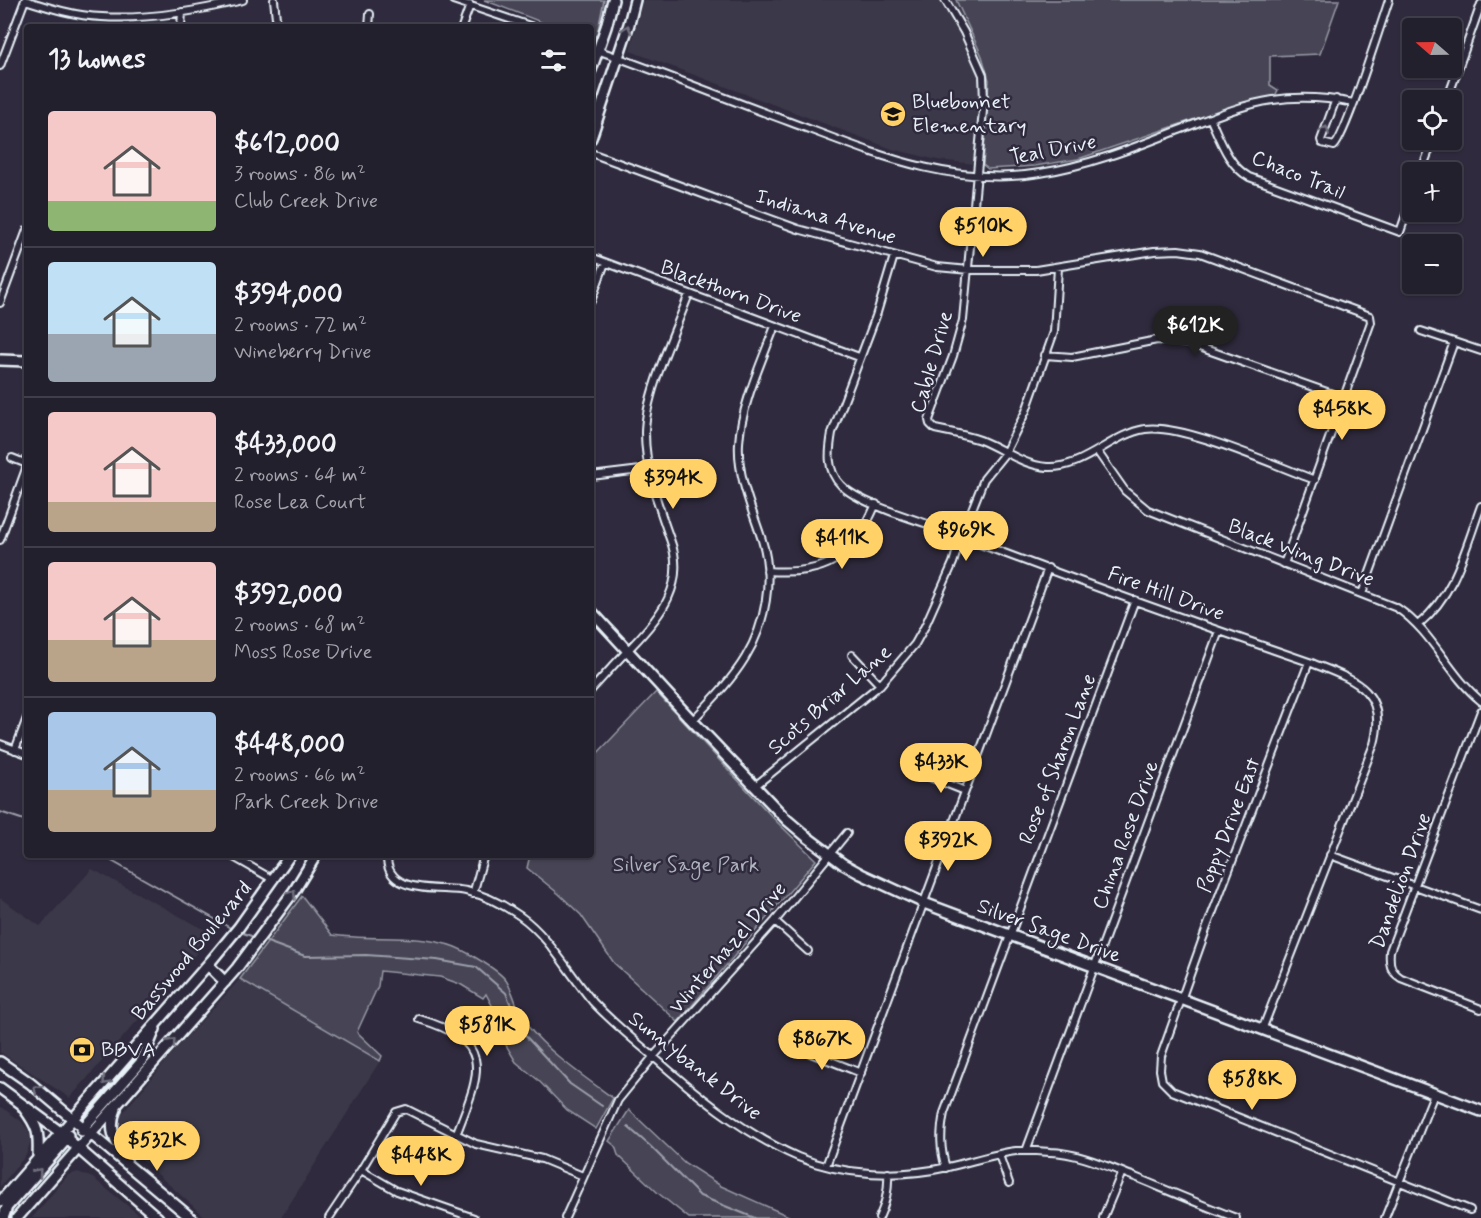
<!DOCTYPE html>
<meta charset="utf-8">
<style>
:root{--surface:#23202e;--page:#2f2d3a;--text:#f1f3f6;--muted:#a3a3aa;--line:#403e4a;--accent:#ffd166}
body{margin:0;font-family:Mynerve,sans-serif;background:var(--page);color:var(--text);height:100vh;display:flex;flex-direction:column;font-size:22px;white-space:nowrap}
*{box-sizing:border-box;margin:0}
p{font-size:20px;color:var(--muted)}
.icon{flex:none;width:33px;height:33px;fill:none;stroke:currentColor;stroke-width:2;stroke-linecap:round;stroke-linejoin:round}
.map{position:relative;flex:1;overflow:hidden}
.side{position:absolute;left:24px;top:24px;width:570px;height:834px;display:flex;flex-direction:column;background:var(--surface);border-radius:6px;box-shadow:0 2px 4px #0004,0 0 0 2px var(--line)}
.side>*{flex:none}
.needle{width:39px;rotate:290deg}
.tools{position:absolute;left:1402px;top:18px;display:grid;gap:12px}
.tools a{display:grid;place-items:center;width:60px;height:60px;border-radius:6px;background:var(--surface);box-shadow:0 2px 4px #0004,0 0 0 2px var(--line);font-size:30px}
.price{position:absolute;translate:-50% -51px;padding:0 14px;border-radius:21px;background:var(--accent);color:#111;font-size:20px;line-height:39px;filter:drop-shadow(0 2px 3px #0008)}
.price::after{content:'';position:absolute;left:50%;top:36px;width:18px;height:14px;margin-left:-9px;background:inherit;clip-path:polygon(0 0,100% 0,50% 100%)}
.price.current{background:#222;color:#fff}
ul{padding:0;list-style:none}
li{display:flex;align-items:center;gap:18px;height:150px;padding:0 24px}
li+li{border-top:2px solid var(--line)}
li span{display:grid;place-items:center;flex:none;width:168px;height:120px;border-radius:6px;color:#555}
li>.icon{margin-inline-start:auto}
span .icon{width:72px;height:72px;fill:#fffc;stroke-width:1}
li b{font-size:26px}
h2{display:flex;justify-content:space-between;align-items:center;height:72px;padding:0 24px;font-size:26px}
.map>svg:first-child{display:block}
</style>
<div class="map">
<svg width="1481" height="1218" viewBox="0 0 1481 1218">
<rect width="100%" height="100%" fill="#2f2a3d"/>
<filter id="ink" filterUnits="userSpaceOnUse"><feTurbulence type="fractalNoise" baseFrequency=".0167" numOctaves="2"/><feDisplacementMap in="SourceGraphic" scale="12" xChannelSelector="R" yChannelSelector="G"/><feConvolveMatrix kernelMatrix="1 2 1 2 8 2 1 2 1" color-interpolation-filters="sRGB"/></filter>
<g filter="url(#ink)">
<path fill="#3b3749" d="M643 0H956L982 56 989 80 983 165 937 160 892 149 630 51Z
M92 869 213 934 70 1098 0 1052V898L40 926Z
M240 979 380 1061 281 1218H206L123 1143 117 1120 175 1050Z
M0 1106 21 1121 28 1130 31 1141 26 1155 0 1187Z
M78 1172 93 1178 143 1218H32L68 1175Z"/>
<path fill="#464455" stroke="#979aa6" stroke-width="1.5" d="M484 0H604L597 35 591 38V27H554Z
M956 0H1339L1320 54 1270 56V85L1278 90 1275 96 1242 103 1078 159 1035 166 988 169 983 165 989 80 982 56Z
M656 692 776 821 816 860 678 1022 614 963 581 915 559 894 527 868 530 855H591V760Z
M302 896 332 935C371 941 418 933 455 947 467 952 501 971 507 982 515 995 517 1012 526 1024 549 1053 583 1076 613 1098L596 1129 567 1110 538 1080 516 1062 500 1035 495 1011 486 994 483 998 460 984 440 977 380 971 378 986 357 1032 382 1056 380 1061 240 979Z
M629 1110 685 1163 721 1186 793 1218H689L658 1193 618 1155 615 1146 609 1141Z"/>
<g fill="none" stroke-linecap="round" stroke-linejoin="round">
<path stroke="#9c9fab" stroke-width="2" d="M1267 0H1270
M0 812 27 821
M101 855 234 930
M240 932 257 938
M262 940 305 956 366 955 437 960 476 967 506 993 521 1031 570 1084 602 1106
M628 1127 650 1146 700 1196 755 1218"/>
<g stroke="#e8f1f8" stroke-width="10">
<path id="street" d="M25 0C50 8 75 16 102 17 149 20 198 11 243 0
M274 0 277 27
M453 0 533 27
M945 0 964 32 983 75 984 100 963 320 953 356 929 420 930 424 935 429C950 432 965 435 980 440 1003 449 1022 465 1047 467 1084 469 1110 435 1145 429 1182 423 1276 466 1315 480
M181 27 182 12
M369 27 370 14
M462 27 470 5
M591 48C658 71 724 98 790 122 871 152 952 188 1040 173 1086 166 1131 149 1174 132 1206 120 1239 105 1273 100 1299 96 1328 98 1354 103
M0 66 25 0
M1336 99 1321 140 1322 143 1334 146C1345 138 1382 21 1389 0
M1447 100 1481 4
M1210 118C1220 139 1228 165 1249 177L1400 232 1413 195
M591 153 798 229 937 267 969 270H1036L1154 251 1178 250 1200 253 1370 316 1371 322 1284 564
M1421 172 1433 140
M894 256 876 316 832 433C829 451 826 470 841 485 858 503 911 518 936 527 1059 575 1184 619 1309 662 1351 679 1389 688 1374 744L1262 1030
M591 257 859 357
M591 301 605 263
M0 303 27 230
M1421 331 1481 351
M1045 355 1072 357 1157 340 1188 343 1344 398
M1097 451 1125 491 1148 510 1397 608C1433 632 1448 674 1481 701
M12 458 27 464
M591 476 649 469
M0 540 27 466
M767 571C828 575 852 559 876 504
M1362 594 1454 342
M1419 624C1455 594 1465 550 1481 506
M852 655 880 685
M1309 662 1207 927 1161 1056 1160 1070 1162 1081 1172 1091 1470 1210
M591 690C604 676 617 661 631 647 661 616 687 584 670 539 658 505 645 469 645 433 645 394 675 332 689 294
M1481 711 1390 951C1389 964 1390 971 1401 978L1481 1009
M693 720C711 701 731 681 745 658 766 624 774 578 762 540 752 509 737 476 739 443 741 406 762 361 775 326
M0 744 27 754
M15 750 27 718
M925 775 965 791
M755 786 880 685 915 644 925 626 953 563 961 537 984 479 1005 453 1026 411 1054 332 1058 268
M230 855 274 880
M387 855C385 896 438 886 466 891 484 895 504 905 520 916 549 936 570 975 593 1002 610 1020 629 1036 648 1052 693 1092 742 1133 798 1157 844 1176 899 1178 948 1167 970 1162 993 1154 1016 1151 1027 1150 1039 1151 1050 1152 1080 1153 1108 1167 1135 1177 1169 1191 1202 1205 1236 1218
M1330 855 1481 910
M473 894 484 855
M775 921 808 951
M419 1019C498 1042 479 1075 456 1135
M793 1046 861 1073
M1026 1151 1219 631
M999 1155 1009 1183
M826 1166 1048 568
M946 1168C940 1149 940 1133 944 1113L1135 600
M361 1170 397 1191 474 1218
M329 1218 361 1170 396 1112 406 1109 476 1144 542 1159 583 1176
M565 1218 618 1100 653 1057 775 921 847 833
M879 1218C886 1203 889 1190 888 1173
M1103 1218 1122 1172
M1385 1218 1434 1094"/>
</g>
<g stroke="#e8f1f8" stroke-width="14">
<path id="secondary" d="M591 70 606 27 613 0
M591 138 629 24 635 0
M0 360 27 361
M591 611 686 714 787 820 807 837 843 864 861 874 924 903 1481 1111
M208 965 225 982
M0 1062 30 1083 191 1218
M0 1088 56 1129 158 1218
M23 1107C39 1128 39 1133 38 1158
M116 1109C107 1129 116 1143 126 1160
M82 1131 83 1128 142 1061 155 1029
M0 1202 211 961 239 927 290 855
M3 1218 7 1207 67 1139 68 1135
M17 1218 237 968 294 891 316 855"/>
</g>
<use href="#street" stroke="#2f2a3d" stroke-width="6"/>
<use href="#secondary" stroke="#2f2a3d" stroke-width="9"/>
</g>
<defs><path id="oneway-chevron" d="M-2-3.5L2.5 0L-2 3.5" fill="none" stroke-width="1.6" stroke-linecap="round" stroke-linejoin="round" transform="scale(1.5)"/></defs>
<g stroke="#70707e">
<use href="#oneway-chevron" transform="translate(627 29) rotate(-73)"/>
<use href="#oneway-chevron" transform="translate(1325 130) rotate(-70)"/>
<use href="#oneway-chevron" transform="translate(292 894) rotate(-55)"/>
<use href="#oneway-chevron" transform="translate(172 1042) rotate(-48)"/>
<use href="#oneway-chevron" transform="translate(106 1081) rotate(131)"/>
<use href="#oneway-chevron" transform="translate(37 1089) rotate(-141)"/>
<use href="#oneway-chevron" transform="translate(38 1172) rotate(-49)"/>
</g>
</g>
<defs>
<g id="school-disc" transform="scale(1.35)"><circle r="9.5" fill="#ffd166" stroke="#2f2a3d"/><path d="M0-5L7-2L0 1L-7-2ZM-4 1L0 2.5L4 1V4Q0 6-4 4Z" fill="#111"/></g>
<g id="bank-disc" transform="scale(1.35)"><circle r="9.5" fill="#ffd166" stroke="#2f2a3d"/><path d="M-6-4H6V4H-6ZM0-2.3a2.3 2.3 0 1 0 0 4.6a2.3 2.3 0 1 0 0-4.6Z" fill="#111"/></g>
</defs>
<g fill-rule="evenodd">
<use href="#school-disc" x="893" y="114"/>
<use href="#bank-disc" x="82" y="1050"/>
</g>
<g text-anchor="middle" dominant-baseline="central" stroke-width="5" stroke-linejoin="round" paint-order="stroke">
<g font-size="21" fill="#e8f1f8" stroke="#2f2a3d" text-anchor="start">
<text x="912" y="102">Bluebonnet<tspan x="912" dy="24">Elementary</tspan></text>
<text x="101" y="1050">BBVA</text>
</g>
<g font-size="21" fill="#e8f1f8" stroke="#2f2a3d">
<text transform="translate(1053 150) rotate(-11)">Teal Drive</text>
<text transform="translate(1298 175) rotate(22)">Chaco Trail</text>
<text transform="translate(826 217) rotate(17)">Indiana Avenue</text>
<text transform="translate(731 292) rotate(20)">Blackthorn Drive</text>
<text transform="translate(932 362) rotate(-74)">Cable Drive</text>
<text transform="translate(1301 553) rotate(21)">Black Wing Drive</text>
<text transform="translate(1166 594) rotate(20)">Fire Hill Drive</text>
<text transform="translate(830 700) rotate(-41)">Scots Briar Lane</text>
<text transform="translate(1058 759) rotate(-69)">Rose of Sharon Lane</text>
<text transform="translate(1229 825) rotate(-69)">Poppy Drive East</text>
<text transform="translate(1126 835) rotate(-70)">China Rose Drive</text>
<text transform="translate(1401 881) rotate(-70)">Dandelion Drive</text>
<text transform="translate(1049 931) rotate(20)">Silver Sage Drive</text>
<text transform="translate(728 948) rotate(-49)">Winterhazel Drive</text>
<text transform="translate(192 951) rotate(-50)">Basswood Boulevard</text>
<text transform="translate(695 1066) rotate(38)">Sunnybank Drive</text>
</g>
<g font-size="21" fill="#afb4bf" stroke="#2f2a3d">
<text x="686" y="865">Silver Sage Park</text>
</g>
</g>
</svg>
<div class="tools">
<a><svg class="needle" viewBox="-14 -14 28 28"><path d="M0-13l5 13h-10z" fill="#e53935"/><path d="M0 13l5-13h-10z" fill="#a3a3aa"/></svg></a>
<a><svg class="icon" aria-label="locate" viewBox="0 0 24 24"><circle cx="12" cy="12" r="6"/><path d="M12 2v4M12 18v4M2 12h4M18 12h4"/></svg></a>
<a>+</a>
<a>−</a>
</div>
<b class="price" style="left:983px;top:258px">$510K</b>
<b class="price current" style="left:1195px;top:357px">$612K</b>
<b class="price" style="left:1342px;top:441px">$458K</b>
<b class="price" style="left:673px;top:510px">$394K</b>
<b class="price" style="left:966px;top:562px">$969K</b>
<b class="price" style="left:842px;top:570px">$411K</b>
<b class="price" style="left:941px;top:794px">$433K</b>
<b class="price" style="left:948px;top:872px">$392K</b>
<b class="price" style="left:487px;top:1057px">$581K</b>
<b class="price" style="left:822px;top:1071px">$867K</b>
<b class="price" style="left:1252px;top:1111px">$588K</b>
<b class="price" style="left:157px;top:1172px">$532K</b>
<b class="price" style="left:421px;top:1187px">$448K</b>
<section class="side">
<h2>13 homes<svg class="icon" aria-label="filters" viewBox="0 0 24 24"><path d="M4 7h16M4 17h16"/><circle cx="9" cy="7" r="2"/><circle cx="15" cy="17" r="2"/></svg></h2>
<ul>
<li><span style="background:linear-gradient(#f6c9c9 75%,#8fb573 0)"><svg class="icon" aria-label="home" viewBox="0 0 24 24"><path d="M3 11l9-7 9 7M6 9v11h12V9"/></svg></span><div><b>$612,000</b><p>3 rooms · 86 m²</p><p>Club Creek Drive</p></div></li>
<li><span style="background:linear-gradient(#bfe0f5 60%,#9aa5b1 0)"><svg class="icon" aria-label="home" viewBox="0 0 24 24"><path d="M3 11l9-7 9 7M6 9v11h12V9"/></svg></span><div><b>$394,000</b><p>2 rooms · 72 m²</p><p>Wineberry Drive</p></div></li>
<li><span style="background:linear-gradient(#f6c9c9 75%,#b9a48a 0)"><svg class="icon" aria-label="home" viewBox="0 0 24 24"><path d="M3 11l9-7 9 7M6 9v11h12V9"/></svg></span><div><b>$433,000</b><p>2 rooms · 64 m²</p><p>Rose Lea Court</p></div></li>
<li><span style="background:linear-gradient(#f6c9c9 65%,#b9a48a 0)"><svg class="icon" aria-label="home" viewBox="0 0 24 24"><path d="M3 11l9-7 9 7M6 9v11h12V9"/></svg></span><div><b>$392,000</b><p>2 rooms · 68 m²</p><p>Moss Rose Drive</p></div></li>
<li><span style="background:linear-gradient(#a9c7e8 65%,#b9a48a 0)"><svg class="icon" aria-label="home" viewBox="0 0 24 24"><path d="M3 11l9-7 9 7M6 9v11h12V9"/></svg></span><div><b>$448,000</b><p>2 rooms · 66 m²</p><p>Park Creek Drive</p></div></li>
</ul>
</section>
</div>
